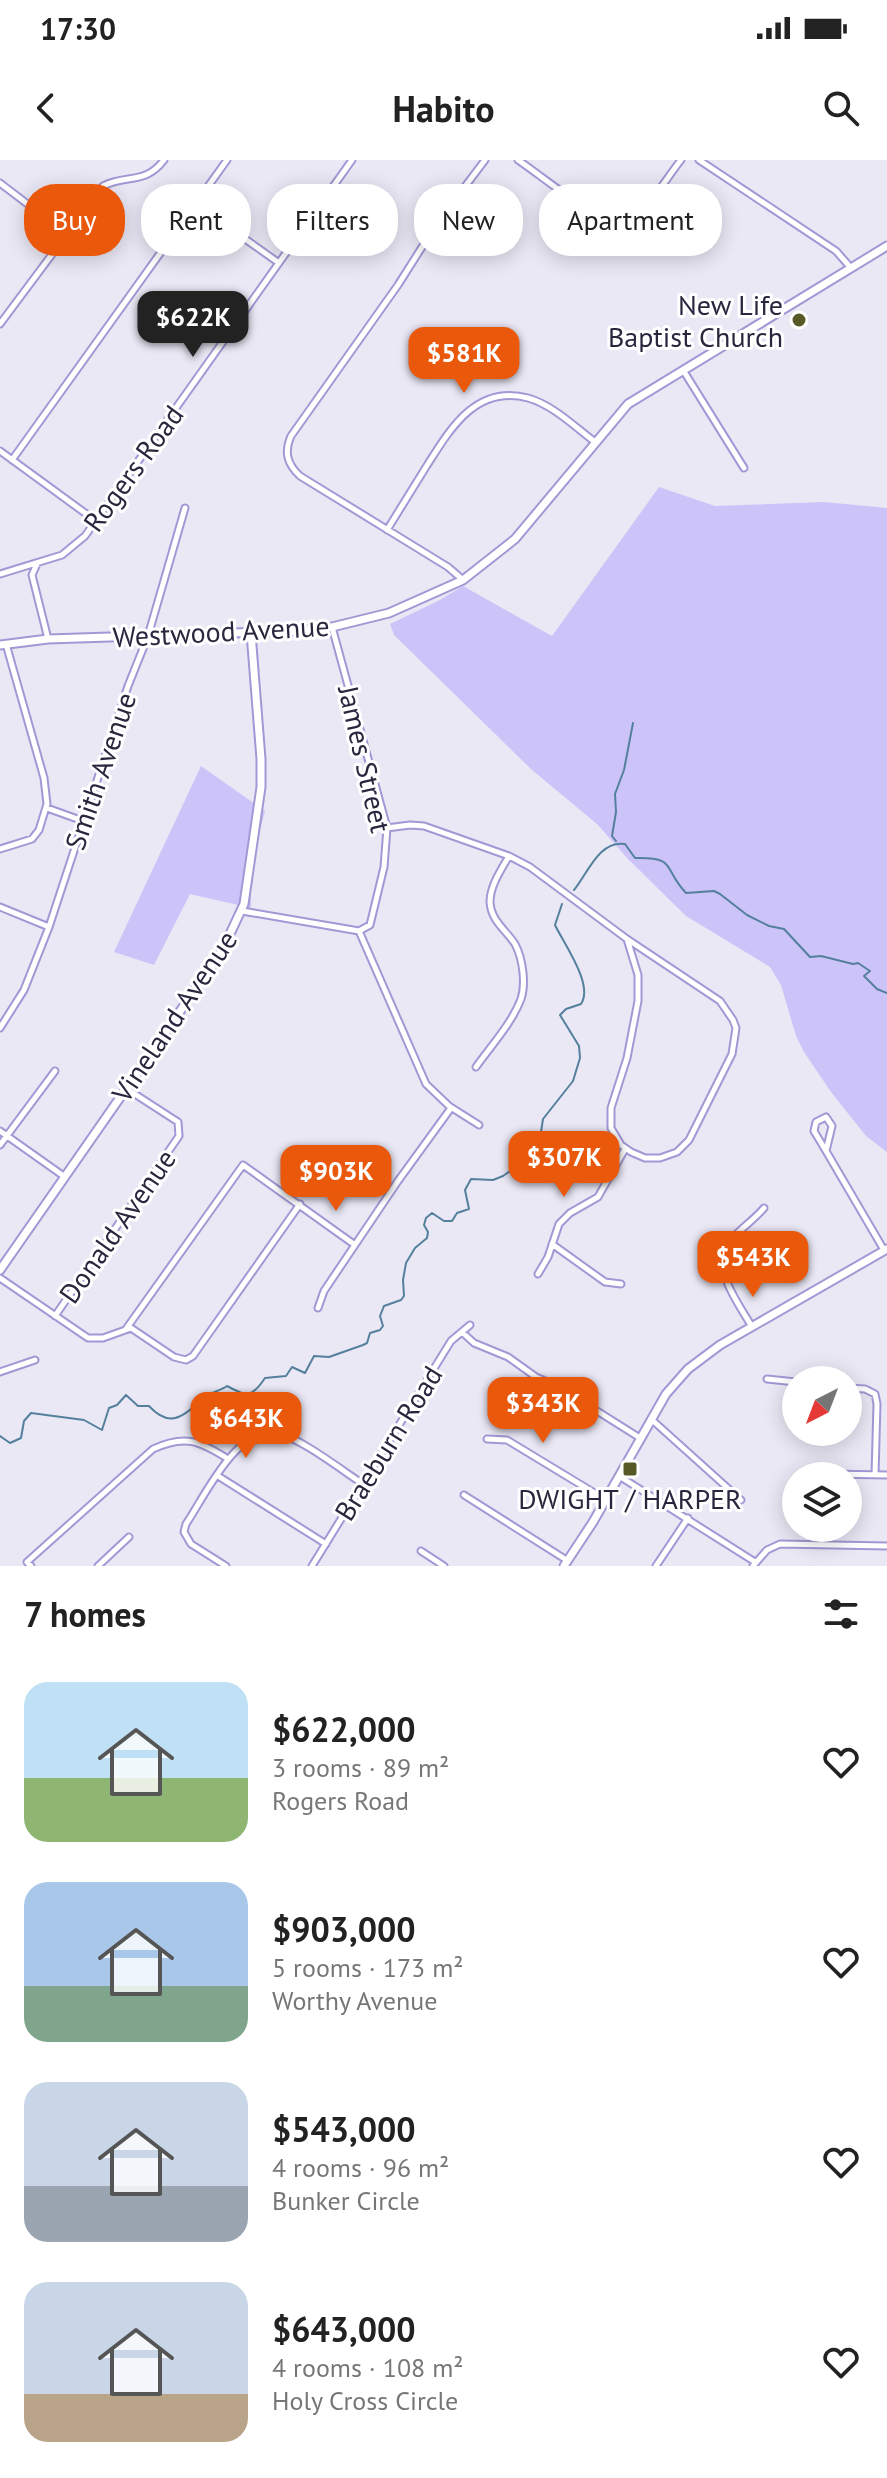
<!DOCTYPE html>
<meta charset="utf-8">
<style>
:root{--surface:#fff;--page:#f6f6f6;--text:#222;--muted:#767676;--accent:#ea580c}
body{margin:0;font-family:"PT Sans",sans-serif;background:var(--page);color:var(--text);height:100vh;display:flex;flex-direction:column;font-size:30px;white-space:nowrap}
*{box-sizing:border-box;margin:0}
p{font-size:26px;color:var(--muted)}
.icon{flex:none;width:44px;height:44px;fill:none;stroke:currentColor;stroke-width:2;stroke-linecap:round;stroke-linejoin:round}
.map{position:relative;height:1406px;overflow:hidden}
.side{display:flex;flex-direction:column;background:var(--surface);flex:1}
.side>*{flex:none}
.banner{position:absolute;left:24px;top:24px;width:840px;height:72px;display:flex;gap:16px}
.needle{width:52px;rotate:222deg}
.buttons{position:absolute;left:782px;top:1206px;display:grid;gap:16px}
.buttons a{display:grid;place-items:center;width:80px;height:80px;border-radius:50%;background:var(--surface);box-shadow:0 4px 20px #0003;font-size:40px}
.price{position:absolute;translate:-50% -68px;padding:0 18px;border-radius:16px;background:var(--accent);color:#fff;font-size:26px;line-height:52px;filter:drop-shadow(0 2px 4px #0008)}
.price::after{content:'';position:absolute;left:50%;top:48px;width:24px;height:18px;margin-left:-12px;background:inherit;clip-path:polygon(0 0,100% 0,50% 100%)}
.price.current{background:#222;color:#fff}
ul{padding:0;list-style:none}
li{display:flex;align-items:center;gap:24px;height:200px;padding:0 24px}
li span{display:grid;place-items:center;flex:none;width:224px;height:160px;border-radius:24px;color:#555}
li>.icon{margin-inline-start:auto}
span .icon{width:96px;height:96px;fill:#fffc;stroke-width:1}
li b{font-size:34px}
h2{display:flex;justify-content:space-between;align-items:center;height:96px;padding:0 24px;font-size:34px}
.chip{padding:0 28px;border-radius:32px;background:var(--surface);box-shadow:0 4px 20px #0003;font-size:28px;line-height:72px}
.chip.current{background:var(--accent);color:#fff}
.status{display:flex;justify-content:space-between;align-items:center;height:56px;padding:0 40px;background:var(--surface);direction:ltr}
.status svg{height:22px;fill:currentColor}
header{display:flex;justify-content:space-between;align-items:center;height:104px;padding:0 24px;background:var(--surface);font-size:36px;font-weight:600}
.map>svg:first-child{display:block}
</style>
<div class="status"><b>17:30</b><svg viewBox="0 0 49 12"><path d="M0 12V9h3v3zM5 12V6h3v6zM10 12V3h3v9zM15 12V0h3v12zM26 1h20v11H26zM47 4h2v5h-2z"/></svg></div>
<header><svg class="icon" aria-label="back" viewBox="0 0 24 24"><path d="M15 5l-7 7 7 7"/></svg>Habito<svg class="icon" aria-label="search" viewBox="0 0 24 24"><circle cx="10" cy="10" r="6"/><path d="M15 15l6 6"/></svg></header>
<div class="map">
<svg width="887" height="1406" viewBox="0 0 887 1406">
<rect width="100%" height="100%" fill="#eae8f5"/>
<path fill="#ccc4f8" d="M659 327 715 346 824 342 887 348V992L866 976 831 932 804 892 796 876 781 825 770 807 686 756 628 699 597 664 532 610 394 475 390 464 438 441 463 426 552 476Z
M201 606 265 651 251 705V748L190 734 154 805 114 792Z"/>
<g fill="none" stroke-linecap="round" stroke-linejoin="round">
<path stroke="#55809d" stroke-width="2" d="M616 681 612 676 616 652 615 634 624 610 633 563
M574 730C588 713 599 680 625 684L635 698C678 697 662 708 686 733L714 731 720 734 747 755 769 766 784 769 810 797 821 796 853 804 858 803 870 811 864 816 877 829 887 833
M0 1276 10 1283 21 1278 24 1261 31 1253 84 1260 102 1270 109 1248 117 1245 126 1235 138 1246H149C171 1270 184 1255 204 1238 211 1232 220 1231 227 1226 247 1236 251 1239 265 1218L286 1216 292 1207 305 1213 314 1196 329 1197 363 1185 367 1183 370 1173 380 1170 383 1166 380 1156 384 1146 401 1140 404 1136 403 1120 406 1103 415 1088 427 1078 428 1072 424 1065 426 1058 432 1053 444 1061H452L457 1053 469 1049 465 1030 471 1019 493 1020 503 1016 516 1007 526 991 539 985 543 959 573 921 580 898 579 886 560 855 566 849 581 844C594 825 564 784 555 765L562 744"/>
<g stroke="#a298d5" stroke-width="9">
<path id="street" d="M518 0C547 20 578 47 611 61 617 64 623 64 629 61 646 53 668 16 681 0
M699 0 836 91 851 108
M0 23 67 74
M196 44 279 103
M0 164 103 26C127 14 145 25 164 0
M683 210 744 308
M0 291 96 361
M12 300 227 0
M387 370C400 349 413 328 426 307 450 269 476 224 528 238 553 245 575 267 595 282
M37 404 32 415 48 479
M0 414 62 395 85 376 352 0
M463 420 448 407 300 316C287 304 284 292 291 276L398 125 436 65 485 0
M332 467 387 668 384 707 370 765 359 771
M47 648 83 661
M387 668 410 665 424 666 509 696 530 707 627 779 638 815V841L627 898 611 948V968L621 985 631 992 645 998H660L677 992 689 980 732 894 736 868 733 860 720 841 627 779
M0 689 32 679 39 670 47 644 44 618 6 484
M0 747 49 767
M242 751 359 771 426 924 449 946 479 965
M0 868 24 830 49 767 128 526 148 476 185 348
M476 907C491 886 512 863 521 839 526 824 523 799 515 784 506 770 491 761 490 742 490 726 501 710 509 696
M0 971 65 1017
M0 985 55 911
M826 991 814 971 816 962 826 957 832 966 826 991 884 1090
M552 1084 605 1122 621 1124
M538 1114 548 1097 559 1064 570 1053 598 1037 625 989
M0 1118 88 1178H103L131 1168 174 1197 186 1200 193 1196 300 1044
M318 1148 324 1131 398 1021 451 948
M55 1156 179 976 178 962 127 929
M752 1167C738 1142 709 1108 731 1080 741 1068 754 1060 764 1048
M126 1169 243 1005 355 1085
M462 1172 474 1183 508 1197 536 1217 559 1227 640 1278
M0 1212 35 1200
M767 1219 796 1222
M848 1228 865 1229 875 1234 877 1244 875 1315
M651 1259 741 1340
M487 1279 507 1280 606 1340
M814 1309 827 1314 887 1315
M218 1316 326 1384
M619 1316 755 1402
M464 1335 568 1401
M421 1391 444 1406
M31 1406 27 1402 153 1289C185 1274 200 1281 228 1299
M98 1406 129 1377
M226 1406 191 1384 184 1372 186 1364C205 1336 237 1265 278 1273 300 1278 343 1311 363 1324
M312 1406 451 1181 470 1165
M656 1406 688 1358
M753 1406 767 1390 780 1384 887 1386"/>
</g>
<g stroke="#a298d5" stroke-width="11">
<path id="secondary" d="M0 485 48 479 295 471 332 467 389 453 463 420 515 379 628 244 887 86
M0 1110 222 791 244 744 261 627V599L251 473
M564 1406 593 1362 666 1234 688 1209 720 1185 887 1089"/>
</g>
<use href="#street" stroke="#fff" stroke-width="5"/>
<use href="#secondary" stroke="#fff" stroke-width="7"/>
</g>
<g fill="#575927" stroke="#fff" stroke-width="3">
<circle cx="799" cy="160" r="8"/>
<rect x="622" y="1301" width="16" height="16" rx="4"/>
</g>
<g text-anchor="middle" dominant-baseline="central" stroke-width="6" stroke-linejoin="round" paint-order="stroke">
<g font-size="28" fill="#2a263e" stroke="#fff" text-anchor="end">
<text x="783" y="144">New Life<tspan x="783" dy="32">Baptist Church</tspan></text>
<text x="630" y="1338" text-anchor="middle">DWIGHT / HARPER</text>
</g>
<g font-size="28" fill="#2a263e" stroke="#fff">
<text transform="translate(133 308) rotate(-54)">Rogers Road</text>
<text transform="translate(221 471) rotate(-3)">Westwood Avenue</text>
<text transform="translate(365 599) rotate(77)">James Street</text>
<text transform="translate(100 611) rotate(-71)">Smith Avenue</text>
<text transform="translate(174 856) rotate(-56)">Vineland Avenue</text>
<text transform="translate(117 1066) rotate(-55)">Donald Avenue</text>
<text transform="translate(388 1283) rotate(-58)">Braeburn Road</text>
</g>
</g>
</svg>
<div class="buttons">
<a><svg class="needle" viewBox="-14 -14 28 28"><path d="M0-13l5 13h-10z" fill="#e53935"/><path d="M0 13l5-13h-10z" fill="#767676"/></svg></a>
<a><svg class="icon" aria-label="layers" viewBox="0 0 24 24"><path d="M12 4l9 5-9 5-9-5zM3 14l9 5 9-5"/></svg></a>
</div>
<b class="price current" style="left:193px;top:199px">$622K</b>
<b class="price" style="left:464px;top:235px">$581K</b>
<b class="price" style="left:564px;top:1039px">$307K</b>
<b class="price" style="left:336px;top:1053px">$903K</b>
<b class="price" style="left:753px;top:1139px">$543K</b>
<b class="price" style="left:543px;top:1285px">$343K</b>
<b class="price" style="left:246px;top:1300px">$643K</b>
<div class="banner">
<a class="chip current">Buy</a>
<a class="chip">Rent</a>
<a class="chip">Filters</a>
<a class="chip">New</a>
<a class="chip">Apartment</a>
</div>
</div>
<section class="side">
<h2>7 homes<svg class="icon" aria-label="filters" viewBox="0 0 24 24"><path d="M4 7h16M4 17h16"/><circle cx="9" cy="7" r="2"/><circle cx="15" cy="17" r="2"/></svg></h2>
<ul>
<li><span style="background:linear-gradient(#bfe0f5 60%,#8fb573 0)"><svg class="icon" aria-label="home" viewBox="0 0 24 24"><path d="M3 11l9-7 9 7M6 9v11h12V9"/></svg></span><div><b>$622,000</b><p>3 rooms · 89 m²</p><p>Rogers Road</p></div><svg class="icon" aria-label="heart" viewBox="0 0 24 24"><path d="M12 20l-8-8c-3-5 5-10 8-4 3-6 11-1 8 4z"/></svg></li>
<li><span style="background:linear-gradient(#a9c7e8 65%,#7fa58c 0)"><svg class="icon" aria-label="home" viewBox="0 0 24 24"><path d="M3 11l9-7 9 7M6 9v11h12V9"/></svg></span><div><b>$903,000</b><p>5 rooms · 173 m²</p><p>Worthy Avenue</p></div><svg class="icon" aria-label="heart" viewBox="0 0 24 24"><path d="M12 20l-8-8c-3-5 5-10 8-4 3-6 11-1 8 4z"/></svg></li>
<li><span style="background:linear-gradient(#c9d6e8 65%,#9aa5b1 0)"><svg class="icon" aria-label="home" viewBox="0 0 24 24"><path d="M3 11l9-7 9 7M6 9v11h12V9"/></svg></span><div><b>$543,000</b><p>4 rooms · 96 m²</p><p>Bunker Circle</p></div><svg class="icon" aria-label="heart" viewBox="0 0 24 24"><path d="M12 20l-8-8c-3-5 5-10 8-4 3-6 11-1 8 4z"/></svg></li>
<li><span style="background:linear-gradient(#c9d6e8 70%,#b9a48a 0)"><svg class="icon" aria-label="home" viewBox="0 0 24 24"><path d="M3 11l9-7 9 7M6 9v11h12V9"/></svg></span><div><b>$643,000</b><p>4 rooms · 108 m²</p><p>Holy Cross Circle</p></div><svg class="icon" aria-label="heart" viewBox="0 0 24 24"><path d="M12 20l-8-8c-3-5 5-10 8-4 3-6 11-1 8 4z"/></svg></li>
</ul>
</section>
